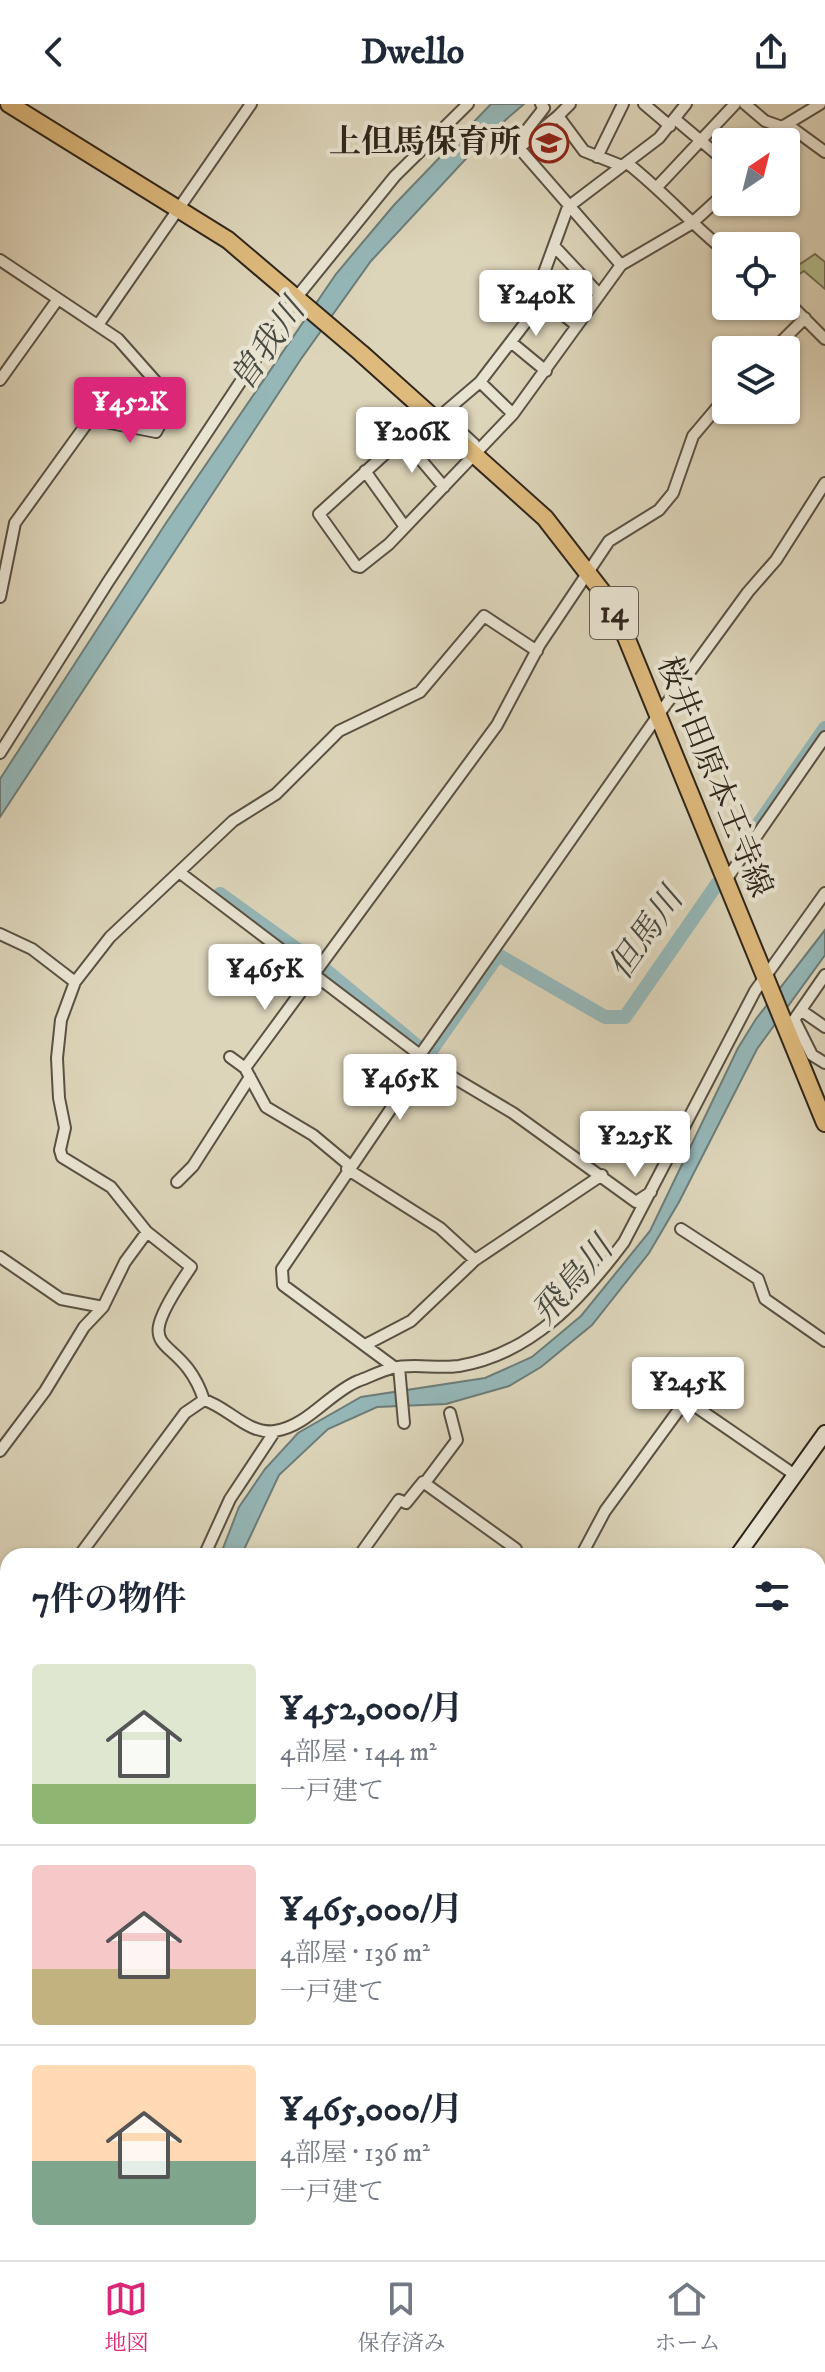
<!DOCTYPE html>
<html lang="ja">
<meta charset="utf-8">
<style>
:root{--surface:#fff;--page:#f6f6f7;--text:#1f2937;--muted:#747a83;--line:#e0e1e3;--accent:#db2777}
body{margin:0;font-family:"IM FELL DW Pica","Noto Serif JP",serif;background:var(--page);color:var(--text);height:100vh;display:flex;flex-direction:column;font-size:30px;white-space:nowrap}
*{box-sizing:border-box;margin:0}
p{font-size:26px;color:var(--muted)}
.icon{flex:none;width:44px;height:44px;fill:none;stroke:currentColor;stroke-width:2;stroke-linecap:round;stroke-linejoin:round}
.map{position:relative;flex:1;overflow:hidden}
.side{position:absolute;left:0px;top:1444px;width:826px;height:712px;display:flex;flex-direction:column;background:var(--surface);border-radius:24px 24px 0 0;box-shadow:0 2px 6px #0004}
.side>*{flex:none}
.needle{width:52px;rotate:35deg}
.fabs{position:absolute;left:712px;top:24px;display:grid;gap:16px}
.fabs a{display:grid;place-items:center;width:88px;height:88px;border-radius:8px;background:var(--surface);box-shadow:0 2px 6px #0004;font-size:40px}
.price{position:absolute;translate:-50% -68px;padding:0 18px;border-radius:8px;background:#fff;color:#222;font-size:26px;line-height:52px;filter:drop-shadow(0 2px 4px #0008)}
.price::after{content:'';position:absolute;left:50%;top:48px;width:24px;height:18px;margin-left:-12px;background:inherit;clip-path:polygon(0 0,100% 0,50% 100%)}
.price.current{background:var(--accent);color:#fff}
ul{padding:0;list-style:none}
li{display:flex;align-items:center;gap:24px;height:200px;padding:0 32px}
li+li{border-top:2px solid var(--line)}
li span{display:grid;place-items:center;flex:none;width:224px;height:160px;border-radius:8px;color:#555}
li>.icon{margin-inline-start:auto}
span .icon{width:96px;height:96px;fill:#fffc;stroke-width:1}
li b{font-size:34px}
h2{display:flex;justify-content:space-between;align-items:center;height:96px;padding:0 32px;font-size:34px}
header{display:flex;justify-content:space-between;align-items:center;height:104px;padding:0 32px;background:var(--surface);font-size:36px;font-weight:700}
.tabs{display:flex;justify-content:space-around;align-items:center;height:112px;border-top:2px solid var(--line);background:var(--surface);font-size:22px;color:var(--muted)}
.tabs a{display:grid;justify-items:center;gap:4px}
.tabs .current{color:var(--accent)}
.map>svg:first-child{display:block}
</style>
<header><svg class="icon" aria-label="back" viewBox="0 0 24 24"><path d="M15 5l-7 7 7 7"/></svg>Dwello<svg class="icon" aria-label="share" viewBox="0 0 24 24"><path d="M12 15V3M7 8l5-5 5 5M5 13v7h14v-7"/></svg></header>
<div class="map">
<svg width="825" height="2156" viewBox="0 0 825 2156">
<rect width="100%" height="100%" fill="#ddd5ba"/>
<filter id="stains"><feTurbulence type="fractalNoise" baseFrequency=".0025" numOctaves="4"/><feColorMatrix values="0 0 0 0 .2 0 0 0 0 .09 0 0 0 0 .02 0 0 0 .5 -.17"/></filter>
<radialGradient id="worn" r=".72"><stop offset=".6" stop-color="#630" stop-opacity="0"/><stop offset="1" stop-color="#630" stop-opacity=".3"/></radialGradient>
<path fill="#b4bc8d" stroke="#727054" stroke-width="2" d="M815 150 825 158V185L804 167 792 175 787 169Z
M8 1717V1804L0 1796V1729Z"/>
<path fill="#95b7b8" stroke="#6c7d79" stroke-width="2" d="M491 0H524L488 31 371 157 301 255 0 713V675L166 419 336 170 394 101Z
M825 826V851L757 945 679 1098 649 1149 592 1221 541 1263 509 1282 446 1300 377 1303 328 1325 279 1371 241 1452H220L239 1403 265 1365 298 1329 361 1293 485 1274 532 1253 581 1212 650 1127 738 944 756 915Z"/>
<g fill="none" stroke-linecap="round" stroke-linejoin="round">
<path stroke="#6c7d79" stroke-width="2" d="M818 1825 825 1815"/>
<path stroke="#95b7b8" stroke-width="14" d="M755 725 825 624
M220 790 323 864 428 951 498 851 605 913H625L717 780
M491 2148 503 2156"/>
<g stroke="#5a5143" stroke-width="14">
<path id="street" d="M541 0 544 4 519 36V44L621 161
M570 0 558 12 584 47 622 62
M644 0 670 22
M745 0 765 17 782 23
M675 15 726 58
M788 21 825 48
M770 38 782 23 820 0
M519 44 558 12
M597 53 623 0
M627 59C662 86 691 120 726 148
M657 83 735 0
M554 142 599 190
M0 156 118 235 173 297 156 328 90 315 15 419 0 493
M537 189 577 222
M786 196 825 235
M98 221 251 0
M512 239 546 267
M773 246 805 214
M0 276 58 195
M480 278 513 310
M441 328 433 321 386 349 319 410 356 462 360 463 389 440 513 310 621 161 691 120 726 88
M405 337 444 383
M474 340 446 314V307L480 278 526 218 568 103 659 34 686 0
M365 367 405 423
M0 649 108 478 296 194 395 72 468 0
M179 768 420 951
M726 776 825 633
M0 830 32 845 75 878
M802 907 825 923
M796 919 812 951 825 959
M787 926 825 871
M230 953 245 964 266 1003 313 1031 349 1061
M424 956 513 1009 636 1098 651 1088
M245 964 497 621 540 540 609 437 659 406 673 389 693 332 726 293
M347 1065 440 1124 475 1156
M177 1078 193 1062 250 973
M681 1125 758 1175 765 1195 825 1237
M0 1153 61 1195 103 1203
M367 1240 411 1217 475 1156 602 1071
M394 1263 283 1181 282 1165 424 956 420 951 659 610 748 488 776 456 825 379
M399 1263 404 1319
M204 1296C179 1221 123 1262 191 1163L147 1128 111 1083 62 1053 60 1046 65 1024 59 994 57 954 61 916 75 878 110 833 233 717 276 690 339 627 420 588 484 512 537 547
M0 1347 45 1287 84 1223 103 1203 125 1158 147 1128
M424 1380 457 1336 450 1309
M79 1452 185 1309 204 1296C228 1303 248 1331 275 1327 308 1322 329 1289 358 1277 369 1273 381 1267 392 1264 413 1259 437 1265 459 1262 532 1250 582 1194 624 1138L755 887 825 789
M204 1452 230 1395 275 1327
M359 1452 399 1396 406 1399 423 1378 516 1445 511 1452
M581 1452 605 1407 686 1296 795 1371
M0 1483 8 1489
M0 1566 8 1554
M818 1809 825 1798
M818 1985 825 1991
M0 2033 8 2020
M818 2085 825 2091
M714 2148 726 2156
M95 2156 101 2148
M765 2156 770 2148"/>
</g>
<g stroke="#2f251b" stroke-width="18">
<path id="secondary" d="M737 1452 825 1329
M818 1717 825 1721
M267 2156 272 2148"/>
</g>
<g stroke="#2f251b" stroke-width="20">
<path id="primary" d="M9 0 228 136 361 249 545 414 607 494 626 533 825 1019"/>
</g>
<use href="#street" stroke="#e9e4d2" stroke-width="10"/>
<use href="#secondary" stroke="#e9e4d2" stroke-width="14"/>
<use href="#primary" stroke="#deba7d" stroke-width="16"/>
</g>
<defs>
<g id="school-ring" transform="scale(2)"><circle r="9.5" fill="#e9e4d2" stroke="#8f2418" stroke-width="1.5"/><path d="M0-5L7-2L0 1L-7-2ZM-4 1L0 2.5L4 1V4Q0 6-4 4Z" fill="#8f2418"/></g>
</defs>
<g fill-rule="evenodd">
<use href="#school-ring" x="549" y="39"/>
</g>
<g text-anchor="middle" dominant-baseline="central" stroke-width="8" stroke-linejoin="round" paint-order="stroke">
<rect fill="#e9e4d2" stroke="#675e52" stroke-width="2" x="590" y="483" width="48" height="52" rx="6"/>
<g font-size="30" font-weight="bold" fill="#2f251b">
<text x="614" y="509">14</text>
</g>
<g font-size="32" font-weight="bold" fill="#2f251b" stroke="#e9e4d2" text-anchor="end">
<text x="521" y="39">上但馬保育所</text>
</g>
<g font-size="32" fill="#2f251b" stroke="#e9e4d2">
<text transform="translate(714 673) rotate(68)">桜井田原本王寺線</text>
</g>
<g font-size="34" font-style="italic" fill="#484a42" stroke="#e9e4d2">
<text transform="translate(268 241) rotate(-55)">曽我川</text>
<text transform="translate(646 830) rotate(-55)">但馬川</text>
<text transform="translate(573 1177) rotate(-49)">飛鳥川</text>
</g>
</g>
<rect width="100%" height="100%" filter="url(#stains)"/>
<rect width="100%" height="100%" fill="url(#worn)"/>
</svg>
<div class="fabs">
<a><svg class="needle" viewBox="-14 -14 28 28"><path d="M0-13l5 13h-10z" fill="#e53935"/><path d="M0 13l5-13h-10z" fill="#747a83"/></svg></a>
<a><svg class="icon" aria-label="locate" viewBox="0 0 24 24"><circle cx="12" cy="12" r="6"/><path d="M12 2v4M12 18v4M2 12h4M18 12h4"/></svg></a>
<a><svg class="icon" aria-label="layers" viewBox="0 0 24 24"><path d="M12 4l9 5-9 5-9-5zM3 14l9 5 9-5"/></svg></a>
</div>
<b class="price" style="left:536px;top:234px">¥240K</b>
<b class="price current" style="left:130px;top:341px">¥452K</b>
<b class="price" style="left:412px;top:371px">¥206K</b>
<b class="price" style="left:265px;top:908px">¥465K</b>
<b class="price" style="left:400px;top:1018px">¥465K</b>
<b class="price" style="left:635px;top:1075px">¥225K</b>
<b class="price" style="left:688px;top:1321px">¥245K</b>
<section class="side">
<h2>7件の物件<svg class="icon" aria-label="filters" viewBox="0 0 24 24"><path d="M4 7h16M4 17h16"/><circle cx="9" cy="7" r="2"/><circle cx="15" cy="17" r="2"/></svg></h2>
<ul>
<li><span style="background:linear-gradient(#dfe7d0 75%,#8fb573 0)"><svg class="icon" aria-label="home" viewBox="0 0 24 24"><path d="M3 11l9-7 9 7M6 9v11h12V9"/></svg></span><div><b>¥452,000/月</b><p>4部屋 · 144 m²</p><p>一戸建て</p></div></li>
<li><span style="background:linear-gradient(#f6c9c9 65%,#c2b280 0)"><svg class="icon" aria-label="home" viewBox="0 0 24 24"><path d="M3 11l9-7 9 7M6 9v11h12V9"/></svg></span><div><b>¥465,000/月</b><p>4部屋 · 136 m²</p><p>一戸建て</p></div></li>
<li><span style="background:linear-gradient(#ffd9b3 60%,#7fa58c 0)"><svg class="icon" aria-label="home" viewBox="0 0 24 24"><path d="M3 11l9-7 9 7M6 9v11h12V9"/></svg></span><div><b>¥465,000/月</b><p>4部屋 · 136 m²</p><p>一戸建て</p></div></li>
</ul>
</section>
</div>
<nav class="tabs">
<a class="current"><svg class="icon" aria-label="map" viewBox="0 0 24 24"><path d="M3 6l6-2 6 2 6-2v14l-6 2-6-2-6 2zM9 4v14M15 6v14"/></svg>地図</a>
<a><svg class="icon" aria-label="saved" viewBox="0 0 24 24"><path d="M7 4h10v16l-5-4-5 4z"/></svg>保存済み</a>
<a><svg class="icon" aria-label="home" viewBox="0 0 24 24"><path d="M3 11l9-7 9 7M6 9v11h12V9"/></svg>ホーム</a>
</nav>
